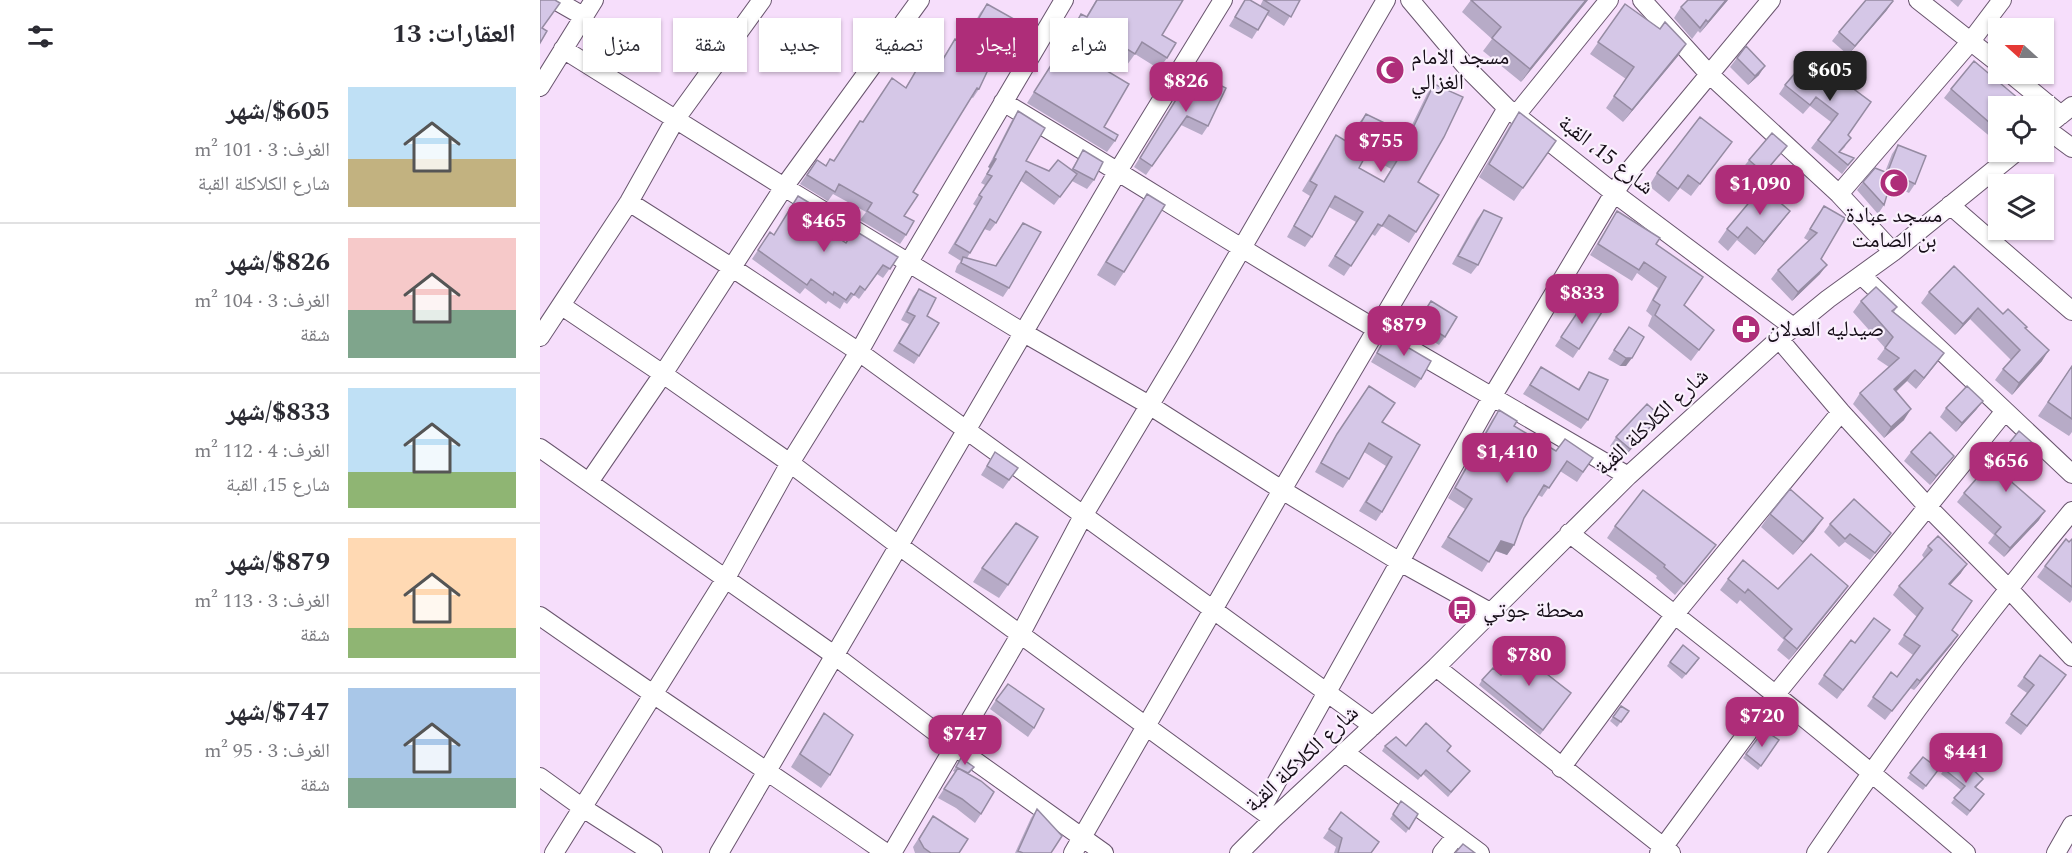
<!DOCTYPE html>
<html lang="ar">
<meta charset="utf-8">
<style>
:root{--surface:#fff;--page:#f2f2f3;--text:#2b2b33;--muted:#7c7c81;--line:#e1e1e2;--accent:#ae2d79}
body{margin:0;font-family:Spectral,"Noto Naskh Arabic",serif;background:var(--page);color:var(--text);direction:rtl;height:100vh;display:flex;flex-direction:column;font-size:22px;white-space:nowrap}
*{box-sizing:border-box;margin:0}
p{font-size:20px;color:var(--muted)}
.icon{flex:none;width:33px;height:33px;fill:none;stroke:currentColor;stroke-width:2;stroke-linecap:round;stroke-linejoin:round}
.map{position:relative;flex:1;overflow:hidden;direction:ltr}
.side{display:flex;flex-direction:column;background:var(--surface);width:540px}
.side>*{flex:none}
.guide{position:absolute;left:18px;top:18px;width:570px;height:54px;direction:rtl;display:flex;gap:12px}
.needle{width:39px;rotate:291deg}
.buttons{position:absolute;left:1448px;top:18px;display:grid;gap:12px}
.buttons a{display:grid;place-items:center;width:66px;height:66px;border-radius:0px;background:var(--surface);box-shadow:0 2px 4px #0004;font-size:30px}
.price{position:absolute;translate:-50% -51px;padding:0 14px;border-radius:12px;background:var(--accent);color:#fff;font-size:20px;line-height:39px;filter:drop-shadow(0 2px 3px #0008)}
.price::after{content:'';position:absolute;left:50%;top:36px;width:18px;height:14px;margin-left:-9px;background:inherit;clip-path:polygon(0 0,100% 0,50% 100%)}
.price.active{background:#222;color:#fff}
ul{padding:0;list-style:none}
li{display:flex;align-items:center;gap:18px;height:150px;padding:0 24px}
li+li{border-top:2px solid var(--line)}
li span{display:grid;place-items:center;flex:none;width:168px;height:120px;border-radius:0px;color:#555}
li>.icon{margin-inline-start:auto}
span .icon{width:72px;height:72px;fill:#fffc;stroke-width:1}
li b{font-size:26px}
h2{display:flex;justify-content:space-between;align-items:center;height:72px;padding:0 24px;font-size:26px}
.pill{padding:0 21px;border-radius:0px;background:var(--surface);box-shadow:0 2px 4px #0004;font-size:21px;line-height:54px}
.pill.active{background:var(--accent);color:#fff}
main{display:flex;flex:1;min-height:0}
.map>svg:first-child{display:block}
</style>
<main>
<div class="map">
<svg width="1532" height="853" viewBox="0 0 1532 853">
<rect width="100%" height="100%" fill="#f6defb"/>
<g fill="none" stroke-linecap="round" stroke-linejoin="round">
<g stroke="#69556e" stroke-width="20">
<path id="minor" d="M15 0 43 16
M870 0 928 69 967 108 1074 193 1253 327
M1102 0 1169 74 1299 194 1353 252
M1378 0 1458 63
M23 49 244 187 484 333 609 405 742 490 860 562 950 612
M1471 74 1521 115
M0 87 54 0
M463 102C592 179 718 260 848 336
M976 115 1069 0
M1505 128 1532 148
M1503 129 1532 106
M1299 194 1431 41 1462 0
M89 202 191 267 319 352 833 726
M1410 205 1532 311
M1321 275 1532 474
M22 306 123 374 250 463 358 545 729 816
M0 337 89 202 135 120 222 0
M1239 339 1301 412 1388 507 1468 588 1532 657
M872 350 1088 476
M0 448 294 655 414 746 564 853
M49 482 123 374 244 187 380 0
M1029 533C1164 636 1297 742 1426 853
M0 616C114 696 231 773 346 853
M896 667 1131 853
M804 752 940 853
M1021 768 1135 614 1301 412
M0 777 43 808 113 853
M721 810 952 397 1074 193 1089 171 1231 0
M14 853 186 578 250 463 319 352 369 262 524 0
M179 853 578 171 683 0
M352 853 480 635 543 516 645 346 846 0
M533 853 742 490 967 108
M699 853 733 819 896 667 1088 476 1239 339 1288 299 1353 252 1476 152
M902 853 916 836
M1119 853 1236 694 1465 411
M1276 853C1356 735 1441 620 1532 511
M1516 853 1532 825"/>
</g>
<use href="#minor" stroke="#fff" stroke-width="18"/>
</g>
<path fill="#b7abc7" fill-rule="evenodd" d="M556 0H643L622 35 627 58 619 69 595 54 587 65 550 42 542 56 564 127 575 141 567 152 487 103 515 59 533 25 541 14 546 17Z
M705 0 720 6 723 0H760L744 26 727 15 712 39 689 26Z
M931 0H1048L981 82 943 51 952 39 922 12Z
M1188 0 1160 33 1158 31 1152 39 1134 18 1141 7Z
M1410 0H1423L1418 7Z
M447 4 470 42 464 51 459 48 439 89 433 98 431 97 373 192 364 216 366 235 360 244 320 220 326 212 293 194 288 201 260 184 277 160 286 165 290 159 294 161 320 121 322 122 366 87 384 57 398 66 415 39 423 44 440 13Z
M1085 4 1120 29 1138 56 1083 122 1066 108 1086 79 1050 54Z
M1347 10 1308 55 1292 41 1299 32Z
M1197 58 1219 75 1208 85 1190 67Z
M653 72 668 126 662 135 641 125 606 175 594 167Z
M1295 75 1308 135 1305 147 1300 152 1314 158 1302 174 1271 148 1291 122 1270 106 1263 114 1239 94 1245 85Z
M894 84 878 182 876 232 869 243 842 226 835 236 832 234 804 276 788 266 816 222 789 207 772 237 765 247 747 237 770 196 762 191 789 146 796 135 808 142 818 124 826 114 864 132 869 131 887 94ZM826 155 851 169 843 182 819 168Z
M1411 89 1458 106V134L1453 139 1404 98Z
M478 111 486 161 509 171 531 170 543 150 554 180 547 189 532 181 514 205 481 181 456 223 450 231 444 229 427 258 455 266 483 223 469 288 463 297 415 272 417 266 421 261 408 253 436 206 433 204 445 185 441 183 450 168 448 167 472 120Z
M979 112 1016 141 974 201 939 177 970 125Z
M1358 145 1375 184 1369 193 1350 184 1344 205 1338 214 1317 190 1323 182 1345 172 1352 154Z
M1183 154 1151 196 1140 188 1129 202 1109 186 1117 173Z
M1240 155 1217 182 1202 169 1209 160Z
M607 194 584 272 575 286 557 275 598 207Z
M258 196 276 223 306 243 314 230 358 257 343 278 337 274 319 299 314 295 307 304 304 302 300 309 288 301 286 304 265 288 260 294 212 259 230 232 234 235Z
M1284 206 1280 274 1252 301 1231 279 1238 270 1269 241 1264 238Z
M944 210 938 265 931 274 912 264 937 219Z
M1077 211 1116 244 1144 305 1174 330 1151 361 1108 326 1112 316 1106 311 1118 288 1097 273 1092 281 1050 255Z
M1250 211 1240 224 1215 255 1197 240 1188 251 1178 242 1187 229Z
M379 289V356L374 364 353 351 369 324 361 320 373 297Z
M1389 292 1463 314 1486 329 1502 361 1472 395 1455 380 1463 369 1471 360 1430 319 1415 335 1381 303Z
M891 301 905 337 899 345 873 329Z
M1321 301 1357 307 1354 312 1404 353 1376 389 1367 381 1356 392 1364 420 1344 438 1313 404 1320 393 1349 367 1337 359 1345 348 1313 312Z
M1039 310V349L1033 358 1015 346Z
M1089 327 1086 366H1080L1068 359Z
M847 335 881 379 875 388 831 362Z
M1532 366V432L1529 436 1498 416Z
M1001 367 1038 389 1049 372 1048 420 1041 429 983 394Z
M829 386 842 422 880 445 842 512 836 521 819 511 846 466 824 452 809 479 803 488 775 472 791 443Z
M1443 401 1436 410 1416 432 1400 417 1406 408Z
M959 410 974 426 1016 451 1053 458 1037 482 1020 471 1002 497 998 495 984 518 974 545 967 555 955 551 942 572 901 547 925 509 908 498 952 420Z
M1114 425 1083 458 1070 446 1076 437Z
M455 452 478 468 463 489 441 475Z
M1371 452 1407 464 1390 485 1364 461Z
M1489 454 1467 479 1499 520 1464 557 1448 543 1454 535 1417 502 1424 493 1451 465Z
M1230 514 1274 531 1253 555 1221 527Z
M1290 524 1351 533 1330 560 1305 542 1299 547 1284 532Z
M1075 526 1176 545 1167 557 1135 595 1116 578 1117 576 1067 538Z
M1532 539V600L1530 603 1497 577 1505 566Z
M1388 546 1421 573 1410 585 1412 630V644L1374 690 1370 688 1345 720 1327 706 1351 672 1357 677 1373 655 1358 644 1377 617 1353 595 1359 586 1384 558 1382 555Z
M442 568 468 585 459 598 433 582Z
M1188 579 1238 589 1300 597 1249 660 1237 650 1244 640 1200 600 1197 604 1180 590Z
M1350 630 1297 699 1278 684 1284 675 1315 643Z
M1143 645 1156 663 1142 679 1127 666Z
M1004 671 1031 693 1000 735 939 685 942 680 961 675Z
M1484 677 1520 684 1481 735 1465 723 1487 693 1477 686Z
M456 700 494 728 488 737 450 709Z
M1081 706 1089 711 1077 727 1070 721Z
M284 713 290 775 281 788 251 767 275 727Z
M1224 730 1239 740 1218 770 1203 758Z
M845 746H866L907 751 930 771 908 797 883 774 878 780 842 751Z
M1383 757 1399 769 1383 790 1367 778Z
M1414 757 1428 770 1443 779 1436 788 1444 794 1427 816 1411 803 1421 790 1401 774Z
M421 758 434 767 429 774 441 814 435 823 416 808 398 798 415 772 413 771Z
M861 801 878 814 866 833 850 819Z
M497 809 511 853H475L491 818Z
M801 812 832 853H794L796 847 783 838Z
M393 816 419 853H375L373 847Z"/>
<path fill="#958ba2" d="M1046 0H1048L981 82 990 69Z
M1186 0H1188L1160 33 1168 22Z
M1353 1 1347 10 1308 55 1315 46Z
M1146 44 1138 56 1083 122 1092 110Z
M1225 66 1219 75 1208 85 1215 76Z
M454 158 456 159 450 168 448 167Z
M1250 211 1240 224 1215 255 1224 242Z
M1287 265 1280 274 1252 301 1258 292Z
M1438 308 1430 319 1415 335 1423 324Z
M1509 350 1502 361 1472 395 1479 383Z
M1404 353 1396 364 1376 389 1384 378Z
M1086 358H1092L1086 366H1080Z
M1375 370 1367 381 1346 400 1354 389Z
M1443 401 1436 410 1416 432 1422 423Z
M1371 409 1364 420 1344 438 1351 427Z
M1120 416 1114 425 1083 458 1090 449Z
M1495 445 1489 454 1460 487 1467 478Z
M1414 456 1407 464 1390 485 1396 476Z
M1505 511 1499 520 1464 557 1470 548Z
M1283 518 1274 531 1253 555 1263 542Z
M961 541 974 545 967 555 954 550Z
M1427 564 1421 573 1403 593 1409 584Z
M1308 586 1300 597 1249 660 1257 649Z
M1418 635 1412 644 1374 690 1380 681Z"/>
<path fill="#d5c7e7" stroke="#958ba2" stroke-width="1.5" fill-rule="evenodd" d="M0 0H15L20 3 2 28 7 31 0 43Z
M557 0H643L622 35 636 43 627 58 602 42 595 54 556 30 542 56 589 84 564 127 578 135 575 141 494 92 515 59 517 60 541 14 547 17Z
M705 0H710L729 11 718 30 695 17Z
M724 0H760L751 17Z
M931 0H1046L990 69 952 38 961 27Z
M1148 0H1186L1168 22 1166 20 1160 28 1141 7Z
M1326 0H1352L1353 1 1315 46 1299 32Z
M447 4 481 23 470 42 463 38 439 89 437 88 373 192 378 195 364 216 374 221 366 235 327 211 332 203 299 184 295 192 267 175 277 160 286 166 290 159 294 161 320 121 323 122 352 78 366 88 384 57 399 66 415 39 424 44Z
M1085 4 1120 29 1125 22 1146 44 1092 110 1074 96 1094 67 1058 42Z
M1206 46 1225 66 1215 76 1197 58Z
M1272 53 1296 73 1295 75 1331 102 1308 135 1311 138 1299 152 1314 158 1308 165 1278 140 1298 114 1276 97 1270 105 1245 85Z
M1434 61 1486 105 1484 106H1458V130L1411 89Z
M653 72 686 88 668 126 647 116 612 166 600 158Z
M894 84 923 97 904 137 878 182 899 195 876 232 849 215 842 226 838 224 811 266 795 256 823 212 795 196 772 237 754 226 777 185 770 181 796 135 809 143 826 114 865 133 867 129 871 132ZM832 144 858 159 844 182 819 168Z
M478 111 505 128 486 161 509 171 518 160 537 174 520 197 486 171 456 223 450 219 430 253 415 244 442 197 439 195 452 176 447 174 456 159 454 158Z
M979 112 1016 141 983 188 949 164Z
M1160 117 1192 142 1160 184 1148 175 1138 189 1117 173Z
M1232 133 1247 146 1224 173 1209 160Z
M1358 145 1386 156 1375 184 1348 171Z
M543 150 563 162 554 180 533 169Z
M1335 168 1353 175 1344 205 1323 182Z
M1222 187 1250 211 1224 242 1207 227 1198 238 1187 229Z
M607 194 625 205 584 272 566 262Z
M258 196 283 211 276 223 306 243 314 230 358 257 350 269 343 265 325 290 320 286 314 295 311 293 306 300 294 292 293 295 271 279 267 285 218 250 230 232 234 235Z
M1284 206 1305 218 1281 259 1287 265 1258 292 1238 270 1277 233 1270 229Z
M944 210 962 218 938 265 918 256Z
M1077 211 1120 238 1116 244 1163 277 1144 305 1174 330 1159 350 1115 315 1120 305 1113 300 1126 277 1104 262 1099 270 1058 244Z
M483 223 501 232 469 288 421 263 423 257 456 266Z
M1414 266 1463 314 1468 309 1487 327 1485 328 1509 350 1479 383 1463 369 1480 350 1438 308 1423 324 1389 292Z
M1336 287 1357 307 1352 311 1404 353 1384 378 1375 370 1354 389 1371 409 1351 427 1320 393 1359 358 1345 348 1353 337 1321 301Z
M379 289 396 298 387 316 399 323 379 356 359 343 375 316 367 312Z
M891 301 917 317 905 337 879 320Z
M1045 301 1062 312 1039 349 1021 337Z
M1089 327 1104 337 1092 358H1086L1074 350Z
M847 335 891 361 881 379 837 353Z
M1532 366V419L1508 402Z
M1001 367 1039 390 1049 372 1068 380 1048 420 990 385Z
M829 386 855 403 842 422 880 445 842 512 826 502 852 457 829 443 809 479 781 463 797 434Z
M1427 386 1443 401 1422 423 1406 408Z
M1107 404 1120 416 1090 449 1076 437Z
M959 410 977 421 974 426 1016 451 1025 439 1053 458 1043 472 1027 461 1009 488 1004 485 984 518 974 545 961 541 949 562 908 537 932 499 915 488Z
M1479 431 1495 445 1467 478 1505 511 1470 548 1455 534 1461 527 1424 493 1450 463 1451 465Z
M1390 432 1414 456 1396 476 1371 452Z
M455 452 478 468 469 480 447 466Z
M1250 489 1283 518 1263 542 1230 514Z
M1103 490 1176 545 1144 584 1124 567 1125 565 1075 526Z
M1314 499 1351 533 1335 553 1310 534 1305 539 1290 524Z
M476 523 498 537 468 585 442 568Z
M1398 536 1427 564 1409 584 1432 601 1412 630 1418 635 1380 681 1377 679 1352 711 1333 697 1351 672 1357 677 1380 646 1364 635 1383 608 1359 586 1392 550 1388 546Z
M1526 539 1529 542 1532 539V587L1505 566Z
M1271 554 1308 586 1257 649 1244 638 1252 629 1208 589 1205 593 1188 579 1203 560 1238 589Z
M1334 618 1350 630 1303 690 1284 675 1311 640 1315 643Z
M986 643 1008 665 1003 671 1031 693 1003 730 942 680 953 668 961 675Z
M1143 645 1159 658 1146 674 1130 662Z
M1500 655 1526 675 1487 726 1471 714 1494 685 1484 677Z
M468 684 504 709 494 728 456 700Z
M1081 706 1089 711 1081 722 1073 717Z
M284 713 313 735 290 775 260 754Z
M886 723 911 746 907 751 930 771 911 792 886 770 881 776 845 746 856 737 866 746Z
M1224 730 1239 740 1221 766 1206 754Z
M1383 757 1399 769 1386 786 1370 773Z
M1414 757 1428 770 1430 767 1443 779 1435 787 1444 794 1430 811 1414 798 1425 786 1404 769Z
M421 758 434 767 428 773 416 767Z
M418 768 441 781 454 792 441 814 422 799 404 789Z
M861 801 878 814 869 829 853 814Z
M497 809 522 836 511 853H483L478 851Z
M801 812 839 842 831 853H798L802 838 789 829Z
M393 816 428 839 419 853H391L384 848 379 839Z
M923 844 935 853H915Z"/>
<defs>
<g id="mosque-disc" transform="scale(1.5)"><circle r="9.5" fill="#ae2d79" stroke="#faf1fd"/><path d="M3.5-4.9A6 6 0 1 0 3.5 4.9A5 5 0 1 1 3.5-4.9Z" fill="#fff"/></g>
<g id="pharmacy-disc" transform="scale(1.5)"><circle r="9.5" fill="#ae2d79" stroke="#faf1fd"/><path d="M-2-6h4v4h4v4h-4v4h-4v-4h-4v-4h4Z" fill="#fff"/></g>
<g id="bus-disc" transform="scale(1.5)"><circle r="9.5" fill="#ae2d79" stroke="#faf1fd"/><path d="M-5-6H5V4H4V6H2V4H-2V6H-4V4H-5ZM-3.5-4V0h7V-4ZM-3.5 1.2v1.5H-2V1.2ZM2 1.2v1.5H3.5V1.2Z" fill="#fff"/></g>
</defs>
<g fill-rule="evenodd">
<use href="#mosque-disc" x="850" y="70"/>
<use href="#mosque-disc" x="1354" y="183"/>
<use href="#pharmacy-disc" x="1206" y="329"/>
<use href="#bus-disc" x="922" y="610"/>
</g>
<g text-anchor="middle" dominant-baseline="central" stroke-width="4.5" stroke-linejoin="round" paint-order="stroke">
<g font-size="22" fill="#140c16" stroke="#faf1fd" text-anchor="start">
<text x="871" y="57">مسجد الامام<tspan x="871" dy="25">الغزالي</tspan></text>
<text x="1354" y="215" text-anchor="middle">مسجد عبادة<tspan x="1354" dy="25">بن الصامت</tspan></text>
<text x="1227" y="329">صيدليه العدلان</text>
<text x="943" y="610">محطة جوتي</text>
</g>
<g font-size="22" fill="#140c16" stroke="#faf1fd">
<text transform="translate(1066 155) rotate(38)">شارع 15، القبة</text>
<text transform="translate(1112 422) rotate(-43)">شارع الكلاكلة القبة</text>
<text transform="translate(762 759) rotate(-43)">شارع الكلاكلة القبة</text>
</g>
</g>
</svg>
<div class="buttons">
<a><svg class="needle" viewBox="-14 -14 28 28"><path d="M0-13l5 13h-10z" fill="#e53935"/><path d="M0 13l5-13h-10z" fill="#7c7c81"/></svg></a>
<a><svg class="icon" aria-label="locate" viewBox="0 0 24 24"><circle cx="12" cy="12" r="6"/><path d="M12 2v4M12 18v4M2 12h4M18 12h4"/></svg></a>
<a><svg class="icon" aria-label="layers" viewBox="0 0 24 24"><path d="M12 4l9 5-9 5-9-5zM3 14l9 5 9-5"/></svg></a>
</div>
<b class="price active" style="left:1290px;top:102px">$605</b>
<b class="price" style="left:646px;top:113px">$826</b>
<b class="price" style="left:841px;top:173px">$755</b>
<b class="price" style="left:1220px;top:216px">$1,090</b>
<b class="price" style="left:284px;top:253px">$465</b>
<b class="price" style="left:1042px;top:325px">$833</b>
<b class="price" style="left:864px;top:357px">$879</b>
<b class="price" style="left:967px;top:484px">$1,410</b>
<b class="price" style="left:1466px;top:493px">$656</b>
<b class="price" style="left:989px;top:687px">$780</b>
<b class="price" style="left:1222px;top:748px">$720</b>
<b class="price" style="left:425px;top:766px">$747</b>
<b class="price" style="left:1426px;top:784px">$441</b>
<div class="guide">
<a class="pill">شراء</a>
<a class="pill active">إيجار</a>
<a class="pill">تصفية</a>
<a class="pill">جديد</a>
<a class="pill">شقة</a>
<a class="pill">منزل</a>
</div>
</div>
<section class="side">
<h2>العقارات: 13<svg class="icon" aria-label="filters" viewBox="0 0 24 24"><path d="M4 7h16M4 17h16"/><circle cx="9" cy="7" r="2"/><circle cx="15" cy="17" r="2"/></svg></h2>
<ul>
<li><span style="background:linear-gradient(#bfe0f5 60%,#c2b280 0)"><svg class="icon" aria-label="home" viewBox="0 0 24 24"><path d="M3 11l9-7 9 7M6 9v11h12V9"/></svg></span><div><b>$605/شهر</b><p>الغرف: 3 · 101 m²</p><p>شارع الكلاكلة القبة</p></div></li>
<li><span style="background:linear-gradient(#f6c9c9 60%,#7fa58c 0)"><svg class="icon" aria-label="home" viewBox="0 0 24 24"><path d="M3 11l9-7 9 7M6 9v11h12V9"/></svg></span><div><b>$826/شهر</b><p>الغرف: 3 · 104 m²</p><p>شقة</p></div></li>
<li><span style="background:linear-gradient(#bfe0f5 70%,#8fb573 0)"><svg class="icon" aria-label="home" viewBox="0 0 24 24"><path d="M3 11l9-7 9 7M6 9v11h12V9"/></svg></span><div><b>$833/شهر</b><p>الغرف: 4 · 112 m²</p><p>شارع 15، القبة</p></div></li>
<li><span style="background:linear-gradient(#ffd9b3 75%,#8fb573 0)"><svg class="icon" aria-label="home" viewBox="0 0 24 24"><path d="M3 11l9-7 9 7M6 9v11h12V9"/></svg></span><div><b>$879/شهر</b><p>الغرف: 3 · 113 m²</p><p>شقة</p></div></li>
<li><span style="background:linear-gradient(#a9c7e8 75%,#7fa58c 0)"><svg class="icon" aria-label="home" viewBox="0 0 24 24"><path d="M3 11l9-7 9 7M6 9v11h12V9"/></svg></span><div><b>$747/شهر</b><p>الغرف: 3 · 95 m²</p><p>شقة</p></div></li>
</ul>
</section>
</main>
